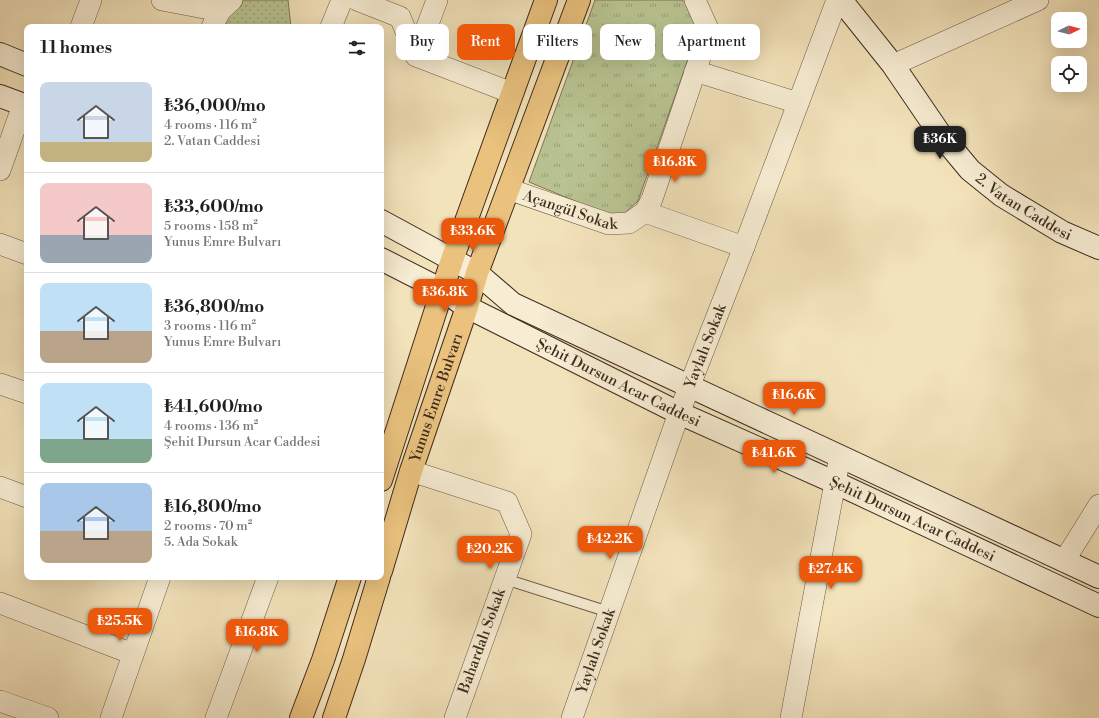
<!DOCTYPE html>
<meta charset="utf-8">
<style>
:root{--surface:#fff;--page:#f6f6f6;--text:#202124;--muted:#757577;--line:#e0e0e0;--accent:#ea580c}
body{margin:0;font-family:"Libre Bodoni",serif;background:var(--page);color:var(--text);height:100vh;display:flex;flex-direction:column;font-size:15px;white-space:nowrap}
*{box-sizing:border-box;margin:0}
p{font-size:13px;color:var(--muted)}
.icon{flex:none;width:22px;height:22px;fill:none;stroke:currentColor;stroke-width:2;stroke-linecap:round;stroke-linejoin:round}
.map{position:relative;flex:1;overflow:hidden}
.sheet{position:absolute;left:24px;top:24px;width:360px;height:556px;display:flex;flex-direction:column;background:var(--surface);border-radius:8px;box-shadow:0 4px 16px #0002}
.sheet>*{flex:none}
.top-card{position:absolute;left:396px;top:24px;width:380px;height:36px;display:flex;gap:8px}
.needle{width:26px;rotate:84deg}
.fabs{position:absolute;left:1051px;top:12px;display:grid;gap:8px}
.fabs a{display:grid;place-items:center;width:36px;height:36px;border-radius:8px;background:var(--surface);box-shadow:0 4px 16px #0002;font-size:20px}
.price{position:absolute;translate:-50% -34px;padding:0 9px;border-radius:8px;background:var(--accent);color:#fff;font-size:13px;line-height:26px;filter:drop-shadow(0 1px 2px #0008)}
.price::after{content:'';position:absolute;left:50%;top:24px;width:12px;height:9px;margin-left:-6px;background:inherit;clip-path:polygon(0 0,100% 0,50% 100%)}
.price.on{background:#222;color:#fff}
ul{padding:0;list-style:none}
li{display:flex;align-items:center;gap:12px;height:100px;padding:0 16px}
li+li{border-top:1px solid var(--line)}
li span{display:grid;place-items:center;flex:none;width:112px;height:80px;border-radius:8px;color:#555}
li>.icon{margin-inline-start:auto}
span .icon{width:48px;height:48px;fill:#fffc;stroke-width:1}
li b{font-size:17px}
h2{display:flex;justify-content:space-between;align-items:center;height:48px;padding:0 16px;font-size:17px}
.tag{padding:0 14px;border-radius:8px;background:var(--surface);box-shadow:0 4px 16px #0002;font-size:14px;line-height:36px}
.tag.on{background:var(--accent);color:#fff}
.map>svg:first-child{display:block}
</style>
<div class="map">
<svg width="1099" height="718" viewBox="0 0 1099 718">
<defs>
<pattern id="grass-dots" width="8" height="8" patternUnits="userSpaceOnUse"><rect width="8" height="8" fill="#b9c492"/><path d="M2 2h.1M6 6h.1" fill="none" stroke="#989f77" stroke-width="1.8" stroke-linecap="round"/></pattern>
<pattern id="park-tufts" width="24" height="20" patternUnits="userSpaceOnUse"><rect width="24" height="20" fill="#b9c492"/><path d="M3 7l-1-3M5 7V3M7 7l1-3M15 17l-1-3M17 17v-4M19 17l1-3" fill="none" stroke="#989f77"/></pattern>
</defs>
<rect width="100%" height="100%" fill="#f3e3bb"/>
<filter id="stains"><feTurbulence type="fractalNoise" baseFrequency=".005" numOctaves="4"/><feColorMatrix values="0 0 0 0 .2 0 0 0 0 .09 0 0 0 0 .02 0 0 0 .5 -.17"/></filter>
<radialGradient id="worn" r=".72"><stop offset=".6" stop-color="#630" stop-opacity="0"/><stop offset="1" stop-color="#630" stop-opacity=".3"/></radialGradient>
<path fill="url(#grass-dots)" stroke="#7c7858" d="M241 0H288L291 27H226C225 16 233 7 241 0Z"/>
<path fill="url(#park-tufts)" stroke="#7c7858" d="M595 0H682L689 5 698 31 638 201 625 213 609 215 529 182Z"/>
<g fill="none" stroke-linecap="round" stroke-linejoin="round">
<g stroke="#6c5a46" stroke-width="12">
<path id="lane" d="M505 579 609 612"/>
</g>
<g stroke="#6c5a46" stroke-width="22">
<g id="street">
<path d="M162 0 220 11"/>
<path d="M357 0 400 17 416 56 512 93"/>
<path d="M81 27 91 0"/>
<path d="M212 27 220 11 232 0"/>
<path d="M331 27 342 0"/>
<path d="M416 56 437 0"/>
<path d="M893 65 1038 0"/>
<path d="M695 71 798 103"/>
<path d="M0 170 23 105"/>
<path id="s1" d="M508 189 609 224 629 223 645 212 652 199 709 31 695 0"/>
<path d="M645 212 744 247"/>
<path d="M0 244 27 254"/>
<path d="M0 384 27 393"/>
<path d="M411 471 507 502 521 534 455 718"/>
<path d="M0 487 27 497"/>
<path d="M1064 561 1099 505"/>
<path d="M0 603 133 654"/>
<path d="M0 701 48 718"/>
<path d="M111 718 160 577"/>
<path d="M216 718 268 577"/>
<path id="s2" d="M572 718 679 413 744 247 837 0"/>
<path d="M791 718 840 456"/>
</g>
</g>
<g stroke="#3f2c1f" stroke-width="24">
<g id="secondary">
<path id="s3" d="M841 0 893 65 940 134 970 170 1001 195 1062 232 1099 248"/>
<path d="M0 54 27 65"/>
<path d="M0 96 27 106"/>
<path d="M381 221 477 273 513 304 1099 577"/>
<path id="s4" d="M381 259 442 290 467 307 679 413 834 482 1099 606"/>
</g>
</g>
<g stroke="#3f2c1f" stroke-width="24">
<g id="primary">
<path d="M381 480 452 260 546 0"/>
<path id="s5" d="M381 571 411 471 467 307 477 273 579 0"/>
<path d="M301 718 323 660 350 577"/>
<path d="M334 718 354 659 379 577"/>
</g>
</g>
<use href="#lane" stroke="#f7edd3" stroke-width="10"/>
<use href="#street" stroke="#f7edd3" stroke-width="21"/>
<use href="#secondary" stroke="#f7edd3" stroke-width="22"/>
<use href="#primary" stroke="#eac27e" stroke-width="22"/>
</g>
<g text-anchor="middle" dominant-baseline="central" stroke-width="3" stroke-linejoin="round" paint-order="stroke">
<g font-size="15" fill="#3f2c1f" stroke="#f7edd3">
<text stroke="none"><textPath href="#s3" startOffset="279">2. Vatan Caddesi</textPath></text>
<text stroke="none"><textPath href="#s1" startOffset="66">Açangül Sokak</textPath></text>
<text stroke="none"><textPath href="#s2" startOffset="395">Yaylalı Sokak</textPath></text>
<text stroke="none"><textPath href="#s4" startOffset="268">Şehit Dursun Acar Caddesi</textPath></text>
<text stroke="none"><textPath href="#s5" startOffset="182">Yunus Emre Bulvarı</textPath></text>
<text stroke="none"><textPath href="#s4" startOffset="592">Şehit Dursun Acar Caddesi</textPath></text>
<text transform="translate(482 641) rotate(-70)">Bahardalı Sokak</text>
<text stroke="none"><textPath href="#s2" startOffset="71">Yaylalı Sokak</textPath></text>
</g>
</g>
<rect width="100%" height="100%" filter="url(#stains)"/>
<rect width="100%" height="100%" fill="url(#worn)"/>
</svg>
<div class="fabs">
<a><svg class="needle" viewBox="-14 -14 28 28"><path d="M0-13l5 13h-10z" fill="#e53935"/><path d="M0 13l5-13h-10z" fill="#757577"/></svg></a>
<a><svg class="icon" aria-label="locate" viewBox="0 0 24 24"><circle cx="12" cy="12" r="6"/><path d="M12 2v4M12 18v4M2 12h4M18 12h4"/></svg></a>
</div>
<b class="price on" style="left:940px;top:160px">₺36K</b>
<b class="price" style="left:675px;top:183px">₺16.8K</b>
<b class="price" style="left:473px;top:252px">₺33.6K</b>
<b class="price" style="left:445px;top:313px">₺36.8K</b>
<b class="price" style="left:794px;top:416px">₺16.6K</b>
<b class="price" style="left:774px;top:474px">₺41.6K</b>
<b class="price" style="left:610px;top:560px">₺42.2K</b>
<b class="price" style="left:490px;top:570px">₺20.2K</b>
<b class="price" style="left:831px;top:590px">₺27.4K</b>
<b class="price" style="left:120px;top:642px">₺25.5K</b>
<b class="price" style="left:257px;top:653px">₺16.8K</b>
<div class="top-card">
<a class="tag">Buy</a>
<a class="tag on">Rent</a>
<a class="tag">Filters</a>
<a class="tag">New</a>
<a class="tag">Apartment</a>
</div>
<section class="sheet">
<h2>11 homes<svg class="icon" aria-label="filters" viewBox="0 0 24 24"><path d="M4 7h16M4 17h16"/><circle cx="9" cy="7" r="2"/><circle cx="15" cy="17" r="2"/></svg></h2>
<ul>
<li><span style="background:linear-gradient(#c9d6e8 75%,#c2b280 0)"><svg class="icon" aria-label="home" viewBox="0 0 24 24"><path d="M3 11l9-7 9 7M6 9v11h12V9"/></svg></span><div><b>₺36,000/mo</b><p>4 rooms · 116 m²</p><p>2. Vatan Caddesi</p></div></li>
<li><span style="background:linear-gradient(#f6c9c9 65%,#9aa5b1 0)"><svg class="icon" aria-label="home" viewBox="0 0 24 24"><path d="M3 11l9-7 9 7M6 9v11h12V9"/></svg></span><div><b>₺33,600/mo</b><p>5 rooms · 158 m²</p><p>Yunus Emre Bulvarı</p></div></li>
<li><span style="background:linear-gradient(#bfe0f5 60%,#b9a48a 0)"><svg class="icon" aria-label="home" viewBox="0 0 24 24"><path d="M3 11l9-7 9 7M6 9v11h12V9"/></svg></span><div><b>₺36,800/mo</b><p>3 rooms · 116 m²</p><p>Yunus Emre Bulvarı</p></div></li>
<li><span style="background:linear-gradient(#bfe0f5 70%,#7fa58c 0)"><svg class="icon" aria-label="home" viewBox="0 0 24 24"><path d="M3 11l9-7 9 7M6 9v11h12V9"/></svg></span><div><b>₺41,600/mo</b><p>4 rooms · 136 m²</p><p>Şehit Dursun Acar Caddesi</p></div></li>
<li><span style="background:linear-gradient(#a9c7e8 60%,#b9a48a 0)"><svg class="icon" aria-label="home" viewBox="0 0 24 24"><path d="M3 11l9-7 9 7M6 9v11h12V9"/></svg></span><div><b>₺16,800/mo</b><p>2 rooms · 70 m²</p><p>5. Ada Sokak</p></div></li>
</ul>
</section>
</div>
